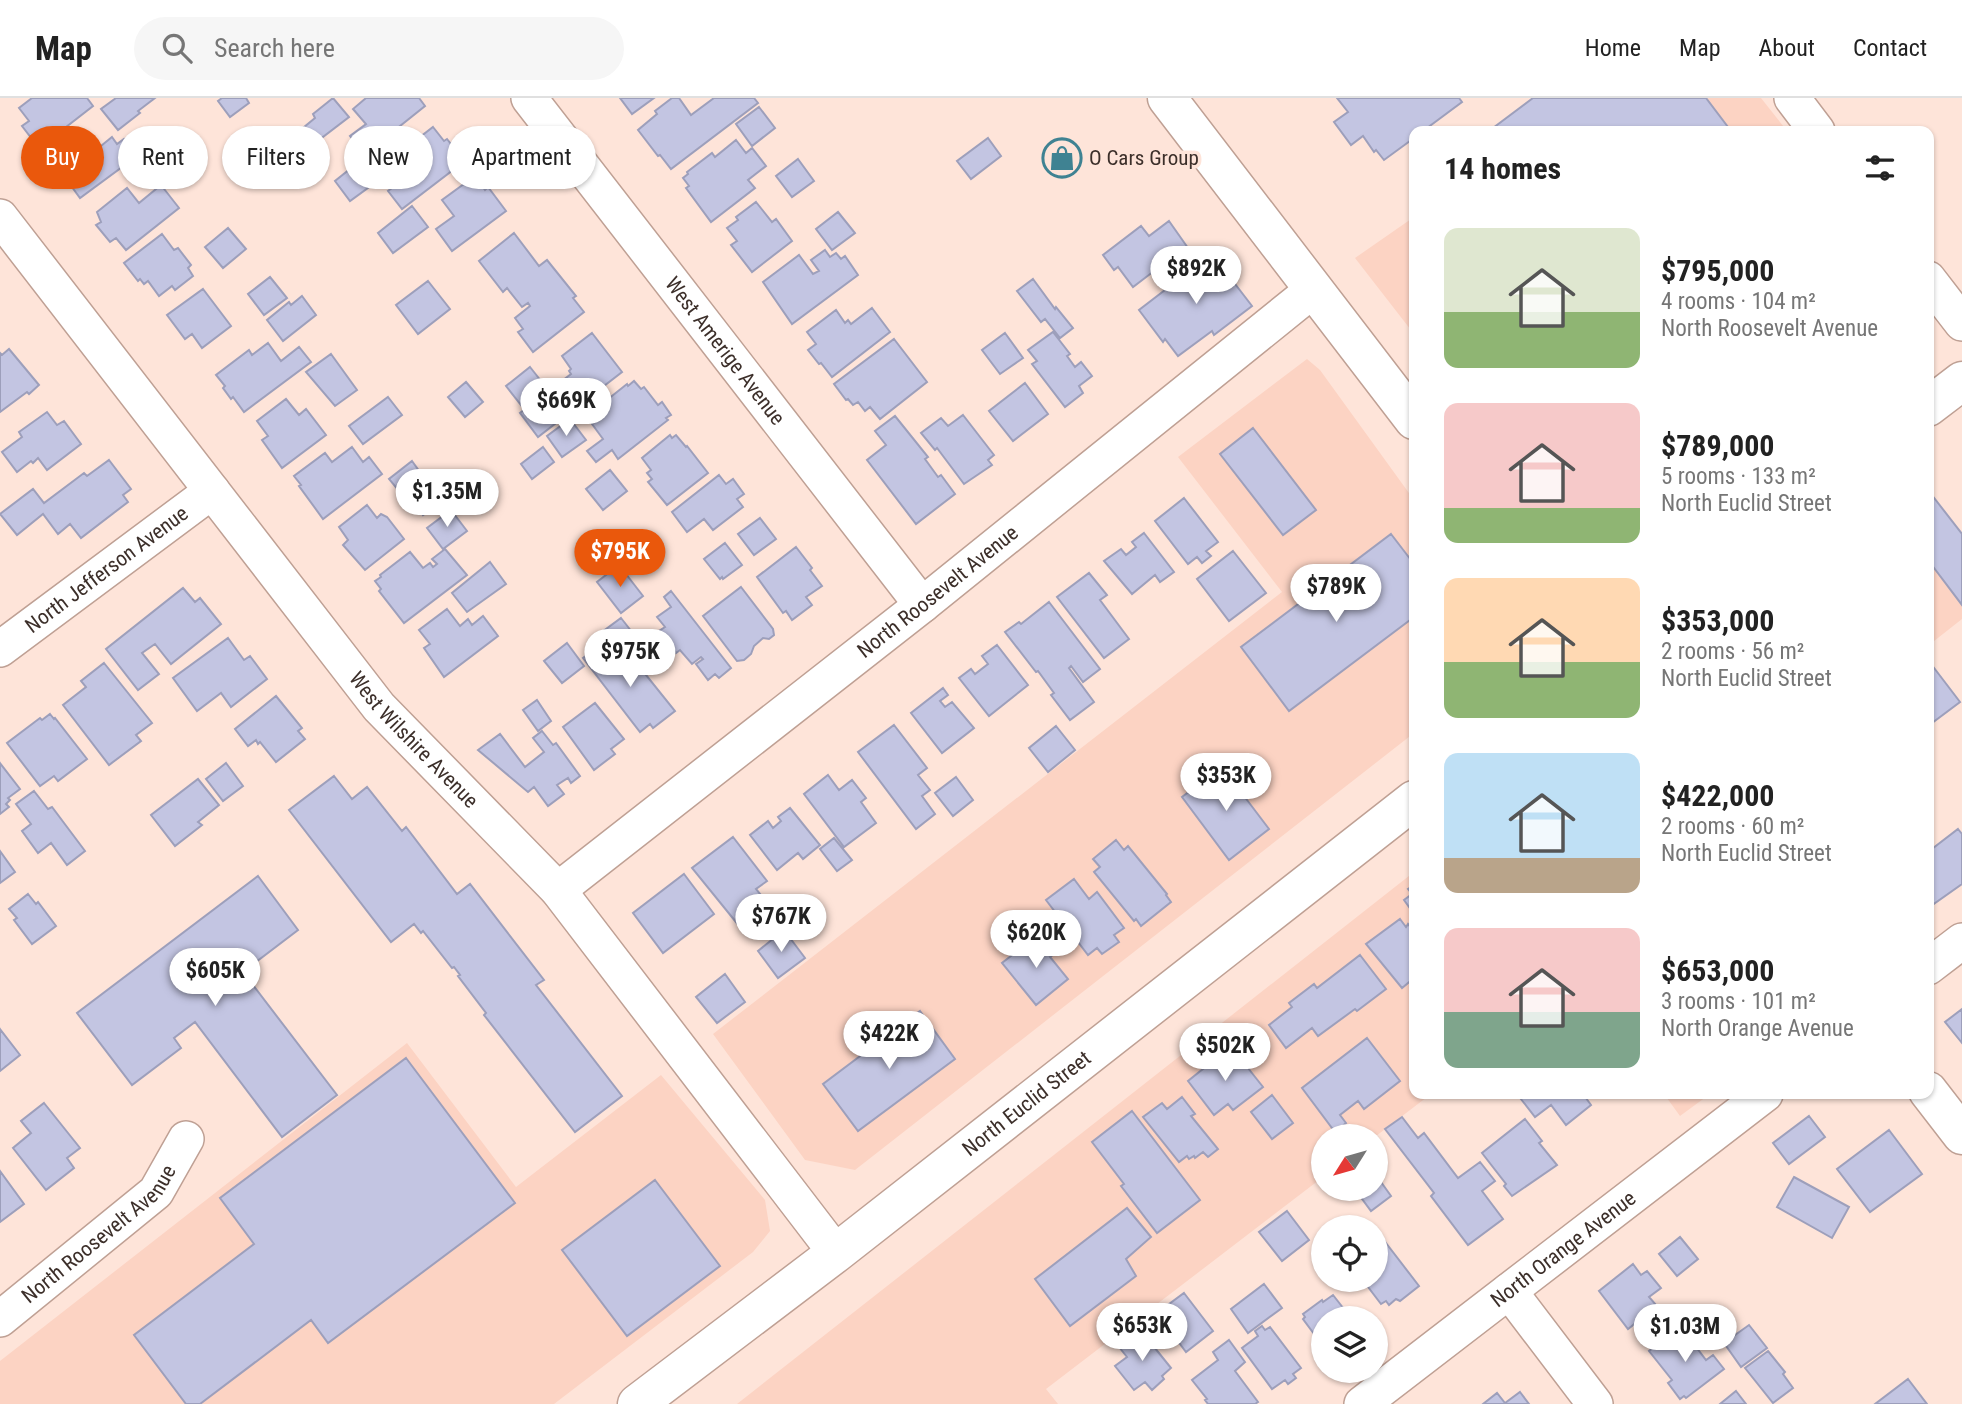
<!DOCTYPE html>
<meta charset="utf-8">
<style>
:root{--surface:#fff;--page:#f6f6f6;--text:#222;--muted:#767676;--line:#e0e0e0;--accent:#ea580c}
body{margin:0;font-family:"Roboto Condensed",sans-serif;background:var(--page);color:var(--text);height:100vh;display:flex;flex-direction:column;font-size:26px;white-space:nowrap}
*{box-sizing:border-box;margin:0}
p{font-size:23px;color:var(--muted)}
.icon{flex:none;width:38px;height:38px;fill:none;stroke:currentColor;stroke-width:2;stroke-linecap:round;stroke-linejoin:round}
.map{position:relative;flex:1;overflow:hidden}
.side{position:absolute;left:1409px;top:28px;width:525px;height:973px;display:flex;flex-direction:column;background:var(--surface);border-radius:14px;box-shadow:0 2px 5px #0004}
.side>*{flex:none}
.top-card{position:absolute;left:21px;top:28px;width:665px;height:63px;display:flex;gap:14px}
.needle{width:46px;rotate:233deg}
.buttons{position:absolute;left:1311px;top:1026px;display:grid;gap:14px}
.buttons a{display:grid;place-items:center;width:77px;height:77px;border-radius:50%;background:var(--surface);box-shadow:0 2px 5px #0004;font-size:35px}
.price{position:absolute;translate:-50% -60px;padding:0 16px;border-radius:24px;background:#fff;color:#222;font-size:23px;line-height:46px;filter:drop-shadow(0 2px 4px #0008)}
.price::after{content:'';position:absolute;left:50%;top:42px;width:21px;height:16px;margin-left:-10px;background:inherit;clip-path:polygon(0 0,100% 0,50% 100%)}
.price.on{background:var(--accent);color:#fff}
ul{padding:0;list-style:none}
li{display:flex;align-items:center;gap:21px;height:175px;padding:0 35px}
li span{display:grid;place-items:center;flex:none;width:196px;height:140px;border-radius:14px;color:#555}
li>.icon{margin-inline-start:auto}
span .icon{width:84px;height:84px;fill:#fffc;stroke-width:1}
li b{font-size:30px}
h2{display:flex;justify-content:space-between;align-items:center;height:84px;padding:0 35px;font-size:30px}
.pill{padding:0 24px;border-radius:32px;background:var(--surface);box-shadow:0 2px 5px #0004;font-size:24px;line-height:63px}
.pill.on{background:var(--accent);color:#fff}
header{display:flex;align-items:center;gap:42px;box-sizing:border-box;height:98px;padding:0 35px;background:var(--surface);border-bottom:2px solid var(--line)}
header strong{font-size:33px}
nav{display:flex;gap:38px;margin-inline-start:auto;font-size:24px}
.search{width:490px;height:63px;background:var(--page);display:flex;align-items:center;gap:18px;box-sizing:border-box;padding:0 24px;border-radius:38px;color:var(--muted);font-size:26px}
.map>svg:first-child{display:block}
</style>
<header>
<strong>Map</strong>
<div class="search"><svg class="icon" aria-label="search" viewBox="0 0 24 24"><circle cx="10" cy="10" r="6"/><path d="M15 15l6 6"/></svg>Search here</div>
<nav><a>Home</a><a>Map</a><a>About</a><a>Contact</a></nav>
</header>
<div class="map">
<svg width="1962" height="1306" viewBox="0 0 1962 1306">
<rect width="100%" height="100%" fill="#fee4d9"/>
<path fill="#fcd3c3" d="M1583 0H1761L1787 33H1536Z
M1414 119V236L1355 160Z
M1307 261 1320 272 1414 402V635L855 1072 805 1062 713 936 1282 494 1178 359Z
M1928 462 1962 507V521L1929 547Z
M1414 774V996H1431L1376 1038H1323V1079L1046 1291 1058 1306H737Z
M407 945 516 1089 661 977 765 1102 770 1133 753 1154 554 1306H0V1263Z
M1664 996H1710L1680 1018Z"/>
<path fill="#c3c5e2" stroke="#9d9fbb" stroke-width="2" d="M32 0H87L93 8 39 50 22 28 29 23 19 10Z
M116 0H155L138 13 140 15 118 32 101 11Z
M222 0H246L249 5 230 19 218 3Z
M333 0 349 19 315 45 303 30 315 20 313 16Z
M366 0H419L425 8 390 36 386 30 376 38 379 43 363 55 350 38 366 26 353 11Z
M620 0H654L632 16Z
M672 0H679L691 17 714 0H754L758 5 671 71 660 57 658 58 638 32 657 16 655 13Z
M1337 0H1459L1462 4 1423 33H1414V40L1384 62 1376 52 1374 54 1363 38 1351 47 1334 24 1348 14Z
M1533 0H1706L1731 33H1489Z
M759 9 775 30 752 48 736 26Z
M433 29 444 43 447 41 451 46 453 45 466 62 402 111 388 93 409 77 397 61 404 56 399 48 417 35 420 39Z
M112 39 117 46 124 41 137 58 80 100 69 85 66 87 52 64 85 40 96 54 97 53 96 52Z
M988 40 1001 58 971 81 957 63Z
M736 42 746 55 752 50 766 68 748 82 755 90 711 124 686 90 689 88 683 80 688 76 687 74 712 55 715 59Z
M163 45 179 67 157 84 141 63Z
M370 55 387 76 350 103 335 83Z
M798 61 814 83 792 99 776 78Z
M475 78 485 92 488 89 506 113 452 153 436 131 454 118 442 102Z
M161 87 179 110 126 152 116 140 110 144 96 127 101 124 97 114 127 90 139 105Z
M756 104 772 124 776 121 792 143 752 174 731 147 737 143 727 130 738 122 736 119Z
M412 108 428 129 393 155 378 135Z
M838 114 855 135 832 152 816 131Z
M1169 123 1188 150 1169 165 1173 170 1160 180 1154 173 1133 189 1118 169 1114 172 1103 157 1141 128 1149 138Z
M228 130 246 151 223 170 205 149Z
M514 135 539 168 547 162 576 198 573 200 584 214 533 254 518 234 523 231 515 220 530 208 528 205 522 209 507 190 503 194 479 163Z
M162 136 174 152 178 150 191 167 188 170 193 178 175 192 172 188 159 198 148 183 144 186 140 181 138 183 124 165Z
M825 152 830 159 836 155 841 161 845 158 858 177 792 226 763 184 799 157 813 176 819 173 811 162Z
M1212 156 1252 208 1214 237 1212 233 1178 258 1165 241 1163 244 1139 212Z
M270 179 287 200 264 217 248 196Z
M1033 181 1055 211 1056 209 1073 230 1060 240 1045 221 1041 224 1017 193Z
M428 183 450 211 418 236 396 207Z
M203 191 231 228 202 250 192 236 185 241 167 217Z
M302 198 316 217 283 243 267 222 289 204 291 207Z
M872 210 890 234 832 279 821 265 819 266 808 252 816 246 807 234 836 212 845 225 848 222 851 226Z
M1053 234 1070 256 1067 258 1075 269 1081 264 1092 278 1079 288 1083 295 1065 309 1032 266 1037 263 1028 252Z
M592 235 622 274 538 339 520 315 571 276 569 273 571 271 562 258Z
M1005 235 1023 260 1000 276 982 252Z
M894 241 927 284 880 321 870 309 865 313 858 304 853 307 848 301 846 302 834 286Z
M268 245 281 263 299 249 311 264 244 314 233 299 231 301 223 290 225 288 216 277 249 252 252 257Z
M9 251 39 287 29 296 27 294 0 314V255L2 257Z
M331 256 357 292 335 308 306 274Z
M530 269 545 288 521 307 506 288Z
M634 283 641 291 644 289 658 307 662 304 671 317 666 320 668 322 618 361 612 352 596 364 587 353 603 341 592 326 608 313 602 306 627 286 628 288Z
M466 284 483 304 465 319 448 299Z
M1025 285 1048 316 1013 343 989 313Z
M388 299 402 317 363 346 349 328Z
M286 301 299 317 306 311 326 337 282 370 262 342 268 338 257 323Z
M47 314 57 327 64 323 81 346 47 372 38 360 33 365 31 363 17 374 2 354 22 339 19 334Z
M963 317 994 357 988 362 992 367 964 386 937 350 935 352 921 335 941 320 948 328Z
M895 318 928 359 925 361 938 379 941 377 955 396 916 426 867 362 886 347 875 333Z
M570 321 586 342 562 359 547 338Z
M1253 330 1316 412 1283 437 1220 356Z
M670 337 672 340 676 337 686 349 687 348 708 375 667 407 648 384 652 381 647 375 651 372 642 360Z
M352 349 363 364 369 359 382 376 323 421 299 388 301 387 294 378 325 355 332 364Z
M543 349 554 364 532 381 521 366Z
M109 362 131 391 123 397 128 404 81 440 70 426 58 436 43 416 17 437 0 416 33 391 44 405 84 375 87 378Z
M412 363 425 381 429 378 446 400 423 417 407 396 404 399 389 381Z
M610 372 627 393 603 412 586 391Z
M719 377 726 386 733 381 744 396 737 401 743 409 713 432 704 421 687 434 672 414Z
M1928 392 1962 436V507L1928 462Z
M1184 400 1218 444 1206 453 1211 458 1202 465 1197 459 1188 466 1155 423Z
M367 407 377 420 381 416 387 419 404 441 365 472 343 447 348 442 339 429Z
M451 412 467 433 443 451 427 430Z
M760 420 776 441 754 457 738 436Z
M1144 435 1174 474 1160 484 1155 477 1132 496 1104 463 1121 451 1126 457 1136 449 1132 444Z
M1391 436 1414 466V519L1289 613 1241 549Z
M725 445 742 467 723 481 722 479 720 481 704 461Z
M796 449 812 470 810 472 822 488 806 499 812 507 792 522 786 513 783 515 757 479Z
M445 451 467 477 404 525 379 493 381 491 375 483 381 479 380 477 410 454 423 470 430 465 433 469 437 466 432 461Z
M1233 453 1266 495 1229 523 1197 481Z
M490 464 506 486 467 514 452 495Z
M619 467 643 498 621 515 597 484Z
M1089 475 1107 497 1100 502 1129 541 1104 560 1057 499Z
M741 489 773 531 774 537 769 541 763 540 754 548 751 556 744 562 737 563 703 518Z
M183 490 195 504 200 500 221 526 171 566 155 546 142 555 159 576 138 592 106 551Z
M671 493 731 570 719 580 715 576 708 582 696 566 703 561 701 559 692 566 680 552 676 555 671 548 667 552 658 541 663 537 659 533 665 529 657 519 671 509 664 499Z
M1049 504 1100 571 1083 584 1071 568 1069 570 1094 604 1070 622 1051 597 1054 595 1038 573 1036 574 1005 534 1019 524 1021 526Z
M447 511 460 528 468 521 472 527 483 518 498 538 444 579 424 550 430 546 419 532Z
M621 520 639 543 615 561 598 537Z
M228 540 244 562 250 558 267 581 231 609 221 595 197 613 173 580Z
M567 545 584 568 562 585 544 563Z
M602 546 617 566 625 560 633 571 638 567 675 613 653 630 650 626 640 634 583 560Z
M997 547 1028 587 989 618 959 580 971 571 975 576 988 566 982 558Z
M1928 562 1960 604 1928 628Z
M104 565 152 625 136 637 141 643 109 667 63 607 86 589 81 583Z
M943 590 948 597 940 603 945 609 952 604 974 630 942 655 911 615Z
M276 598 302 630 298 633 305 641 276 664 260 644 258 646 256 642 248 648 235 631Z
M537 602 551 623 538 633 523 612Z
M595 605 624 641 611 651 615 656 594 672 563 629Z
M50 616 54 621 55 620 87 661 58 683 54 678 40 688 7 645 40 620 42 622Z
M894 627 927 670 918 677 930 692 922 698 935 716 916 731 858 654Z
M1056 628 1075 652 1048 674 1029 650Z
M542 633 553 647 556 645 580 678 571 685 568 680 557 687 564 696 548 708 534 689 528 694 478 652 500 636 525 669 544 654 533 640Z
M0 665 20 691 8 700 10 702 6 706 9 709 0 716Z
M226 665 243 688 223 703 206 681Z
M1222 669 1269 731 1229 762 1182 699Z
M828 677 839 692 852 682 866 700 861 704 876 725 844 749 804 696Z
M334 678 352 701 367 689 402 733 406 729 457 796 470 786 544 882 536 887 622 998 575 1034 484 917 486 915 458 878 460 877 454 869 452 870 423 833 421 835 414 826 391 844 289 712Z
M956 679 973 702 953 718 935 695Z
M198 681 219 707 198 724 202 727 175 748 151 717Z
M34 693 48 711 52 709 85 753 67 767 51 745 38 755 22 733 31 726 16 706Z
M790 710 820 747 803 761 798 755 777 772 750 737 768 723 773 730 781 723 778 719Z
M1958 731 1962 736V786L1928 810V754Z
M733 739 767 783 756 791 769 807 740 829 692 770Z
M834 740 852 762 837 773 820 751Z
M1116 742 1124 752 1128 748 1167 796 1166 797 1171 804 1141 828 1136 821 1134 823 1094 774 1100 769 1093 761Z
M0 753 15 774 0 785Z
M684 776 714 816 663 855 633 815Z
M258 778 298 832 243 874 337 997 282 1039 195 924 174 940 181 950 132 987 77 915Z
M1074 781 1089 801 1097 794 1124 830 1114 837 1119 844 1102 856 1097 850 1088 857 1046 802Z
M1414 787V816L1404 802 1412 796 1408 791Z
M28 796 36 806 38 804 56 828 32 846 14 822 17 820 9 811Z
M1400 821 1406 829 1408 826 1414 833V880L1402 890 1366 846Z
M784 832 805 860 778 880 758 853Z
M1034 840 1041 848 1048 842 1057 854 1050 859 1068 881 1036 907 1002 865Z
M1360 857 1386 891 1357 913 1355 911 1318 938 1312 930 1286 950 1269 927 1292 909 1289 905 1314 886 1317 890Z
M725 876 745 904 717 925 696 899Z
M1962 911V945L1945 924Z
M920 913 955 961 858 1033 823 986Z
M0 931 20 957 0 973Z
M1367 940 1400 983 1364 1011 1358 1003 1340 1017 1346 1025 1335 1034 1302 990Z
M1228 951 1237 962 1240 960 1263 989 1233 1012 1228 1006 1214 1017 1188 983Z
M406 960 515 1105 328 1245 311 1222 200 1306H186L134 1237 254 1146 220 1100Z
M1517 996H1583L1591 1007 1566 1027 1551 1007 1535 1019Z
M1272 997 1293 1025 1272 1041 1251 1014Z
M1182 999 1195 1016 1191 1018 1218 1051 1208 1059 1203 1054 1195 1060 1194 1058 1189 1061 1187 1058 1179 1064 1143 1019 1162 1005 1167 1011Z
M44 1005 80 1050 67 1060 74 1070 46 1092 13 1050 31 1035 21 1023Z
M1132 1013 1200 1102 1157 1135 1121 1088 1124 1086 1092 1044Z
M1809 1018 1825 1039 1789 1066 1773 1045Z
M1402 1019 1418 1040 1424 1035 1458 1080 1480 1064 1495 1083 1482 1093 1503 1121 1468 1147 1431 1098 1434 1095 1385 1031Z
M1525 1021 1542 1043 1539 1045 1557 1067 1512 1098 1504 1088 1506 1086 1482 1055Z
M1889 1032 1922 1076 1870 1114 1837 1071Z
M0 1073 24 1106 0 1124Z
M1376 1077 1391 1098 1371 1113 1354 1090H1376Z
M1794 1079 1849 1109 1832 1140 1777 1109Z
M655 1082 720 1168 627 1238 562 1152Z
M1127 1110 1151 1139 1126 1161 1136 1178 1070 1228 1035 1181Z
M1287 1113 1309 1142 1282 1163 1259 1134Z
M1376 1132 1419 1188 1400 1203 1396 1201 1389 1207 1386 1203 1381 1206 1362 1181H1376Z
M1680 1139 1698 1161 1677 1178 1659 1156Z
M1633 1166 1641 1177 1647 1173 1661 1190 1649 1199 1657 1208 1628 1231 1599 1193Z
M1264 1186 1282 1210 1248 1235 1231 1211Z
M1184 1195 1213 1233 1186 1254 1157 1215Z
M1333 1197 1351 1220H1323V1248L1303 1221 1305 1219 1303 1216 1322 1202 1323 1204Z
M1749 1227 1767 1250 1741 1269 1724 1245Z
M1262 1228 1265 1232 1270 1229 1301 1270 1293 1276 1296 1280 1288 1286 1285 1282 1272 1291 1242 1250 1258 1238 1255 1233Z
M1681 1229 1706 1262 1713 1257 1724 1271 1686 1300 1684 1298 1680 1301 1668 1285 1672 1282 1649 1253Z
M1142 1234 1171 1270 1162 1278 1164 1281 1152 1292 1145 1284 1134 1292 1115 1268 1127 1259 1119 1249 1131 1240 1132 1242Z
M1229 1242 1245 1264 1235 1273 1258 1304 1255 1306H1208L1205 1302 1207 1301 1192 1282 1218 1262 1213 1254Z
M1768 1253 1785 1274 1783 1276 1793 1290 1773 1305 1745 1270Z
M1908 1281 1927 1306H1875Z
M1736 1293 1746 1306H1720Z
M1520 1294 1529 1306H1483L1497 1295 1505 1305Z"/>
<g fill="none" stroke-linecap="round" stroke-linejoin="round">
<g stroke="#bfa094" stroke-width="38">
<g id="street">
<path id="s1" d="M529 0 922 507"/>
<path d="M1792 0 1817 33"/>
<path id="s2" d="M0 119 379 609 558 792 836 1155"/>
<path d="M1928 181 1962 225"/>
<path id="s3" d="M0 551 212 393"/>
<path id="s4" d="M558 792 922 507 1314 191"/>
<path d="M1928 869 1962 843"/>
<path d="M1509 1193 1595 1306"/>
<path id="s5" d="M0 1221 156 1094 186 1041"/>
<path id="s6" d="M1362 1306 1765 996"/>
</g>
</g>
<g stroke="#bfa094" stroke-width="41">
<g id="secondary">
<path d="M1167 0 1414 322"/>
<path d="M1928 309 1962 283"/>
<path d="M1928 993 1962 1037"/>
<path id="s7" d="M637 1306 836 1155 1414 702"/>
</g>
</g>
<use href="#street" stroke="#fff" stroke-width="35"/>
<use href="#secondary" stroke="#fff" stroke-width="38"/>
</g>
<defs>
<g id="shop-ring" transform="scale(2.0125)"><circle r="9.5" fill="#fee4d9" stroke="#3f8292" stroke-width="1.5"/><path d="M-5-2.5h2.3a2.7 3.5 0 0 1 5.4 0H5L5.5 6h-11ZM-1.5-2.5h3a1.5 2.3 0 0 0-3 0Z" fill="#3f8292"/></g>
</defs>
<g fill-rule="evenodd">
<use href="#shop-ring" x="1062" y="60"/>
</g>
<g text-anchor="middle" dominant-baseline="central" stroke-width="7" stroke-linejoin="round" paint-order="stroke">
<g font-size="21" fill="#3c2f2a" stroke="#fee4d9" text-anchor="start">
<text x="1089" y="60">O Cars Group</text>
</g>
<g font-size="21" fill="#3c2f2a" stroke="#fee4d9">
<text stroke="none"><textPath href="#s1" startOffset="320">West Amerige Avenue</textPath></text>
<text stroke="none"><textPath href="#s3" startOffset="133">North Jefferson Avenue</textPath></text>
<text stroke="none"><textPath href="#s4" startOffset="483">North Roosevelt Avenue</textPath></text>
<text stroke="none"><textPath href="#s2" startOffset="667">West Wilshire Avenue</textPath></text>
<text stroke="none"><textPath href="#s7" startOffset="492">North Euclid Street</textPath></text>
<text stroke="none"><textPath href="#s5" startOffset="131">North Roosevelt Avenue</textPath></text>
<text stroke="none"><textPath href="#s6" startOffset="254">North Orange Avenue</textPath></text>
</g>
</g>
</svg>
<div class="buttons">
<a><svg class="needle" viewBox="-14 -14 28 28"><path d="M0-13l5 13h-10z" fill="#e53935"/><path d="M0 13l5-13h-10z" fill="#767676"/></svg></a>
<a><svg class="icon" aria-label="locate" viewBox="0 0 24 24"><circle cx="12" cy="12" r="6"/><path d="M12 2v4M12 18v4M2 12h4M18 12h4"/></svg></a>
<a><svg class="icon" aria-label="layers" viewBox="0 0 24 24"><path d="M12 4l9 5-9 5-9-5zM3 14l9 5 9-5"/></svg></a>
</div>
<b class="price" style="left:1196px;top:208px">$892K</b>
<b class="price" style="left:566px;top:340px">$669K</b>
<b class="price" style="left:447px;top:431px">$1.35M</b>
<b class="price on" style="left:620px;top:491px">$795K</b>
<b class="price" style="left:1336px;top:526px">$789K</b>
<b class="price" style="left:630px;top:591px">$975K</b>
<b class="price" style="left:1226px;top:715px">$353K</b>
<b class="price" style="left:781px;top:856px">$767K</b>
<b class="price" style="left:1036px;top:872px">$620K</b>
<b class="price" style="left:215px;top:910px">$605K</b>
<b class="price" style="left:889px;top:973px">$422K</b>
<b class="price" style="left:1225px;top:985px">$502K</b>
<b class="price" style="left:1142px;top:1265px">$653K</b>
<b class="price" style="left:1685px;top:1266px">$1.03M</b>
<div class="top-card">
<a class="pill on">Buy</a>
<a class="pill">Rent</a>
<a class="pill">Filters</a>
<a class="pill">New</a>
<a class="pill">Apartment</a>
</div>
<section class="side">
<h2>14 homes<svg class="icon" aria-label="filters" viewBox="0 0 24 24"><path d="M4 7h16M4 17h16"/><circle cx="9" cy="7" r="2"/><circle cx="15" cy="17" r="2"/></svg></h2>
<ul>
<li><span style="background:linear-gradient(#dfe7d0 60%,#8fb573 0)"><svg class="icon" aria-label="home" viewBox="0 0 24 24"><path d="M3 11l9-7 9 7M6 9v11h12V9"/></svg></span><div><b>$795,000</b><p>4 rooms · 104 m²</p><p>North Roosevelt Avenue</p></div></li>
<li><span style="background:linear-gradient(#f6c9c9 75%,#8fb573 0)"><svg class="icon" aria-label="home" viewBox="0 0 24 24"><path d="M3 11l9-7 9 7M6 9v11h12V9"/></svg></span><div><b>$789,000</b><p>5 rooms · 133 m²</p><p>North Euclid Street</p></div></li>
<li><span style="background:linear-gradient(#ffd9b3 60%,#8fb573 0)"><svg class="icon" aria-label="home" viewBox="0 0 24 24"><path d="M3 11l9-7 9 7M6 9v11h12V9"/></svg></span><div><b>$353,000</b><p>2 rooms · 56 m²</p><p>North Euclid Street</p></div></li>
<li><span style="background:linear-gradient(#bfe0f5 75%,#b9a48a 0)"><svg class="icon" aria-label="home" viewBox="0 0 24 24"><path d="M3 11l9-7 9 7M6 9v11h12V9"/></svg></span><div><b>$422,000</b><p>2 rooms · 60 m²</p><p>North Euclid Street</p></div></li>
<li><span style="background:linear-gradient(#f6c9c9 60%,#7fa58c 0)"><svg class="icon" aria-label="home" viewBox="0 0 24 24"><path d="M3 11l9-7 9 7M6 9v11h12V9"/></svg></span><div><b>$653,000</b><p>3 rooms · 101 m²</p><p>North Orange Avenue</p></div></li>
</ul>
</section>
</div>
